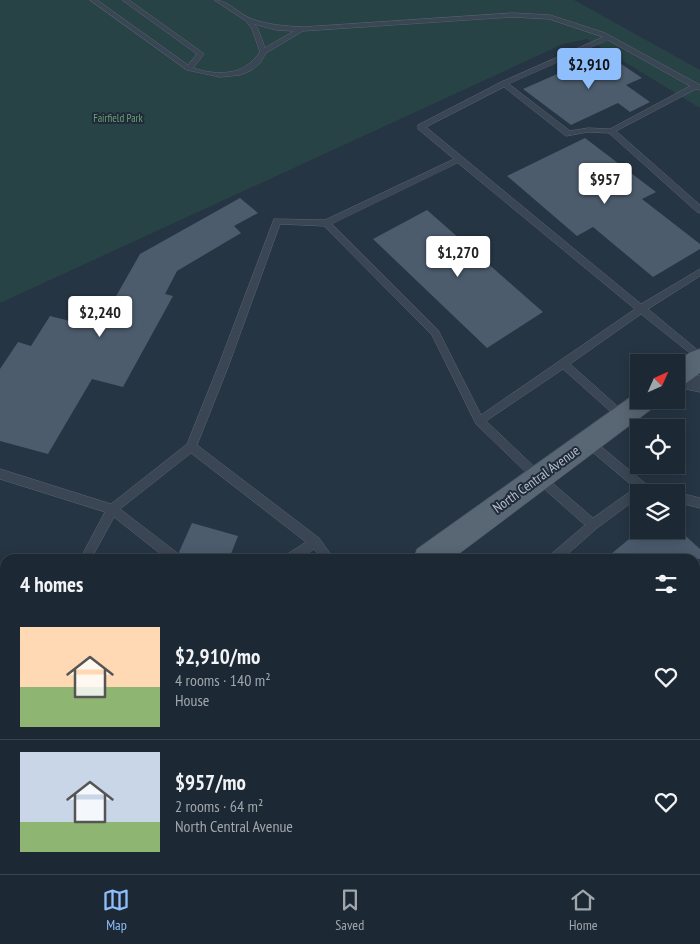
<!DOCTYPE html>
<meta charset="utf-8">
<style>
:root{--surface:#1c2833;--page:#29343f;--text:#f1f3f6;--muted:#a0a6ac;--line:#3a444e;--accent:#8ebffc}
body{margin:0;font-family:"PT Sans Narrow",sans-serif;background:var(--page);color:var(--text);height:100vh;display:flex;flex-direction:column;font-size:19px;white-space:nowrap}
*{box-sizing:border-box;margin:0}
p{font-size:16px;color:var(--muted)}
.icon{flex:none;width:28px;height:28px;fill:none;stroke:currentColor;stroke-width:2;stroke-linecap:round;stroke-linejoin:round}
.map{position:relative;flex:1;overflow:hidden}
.drawer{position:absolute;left:0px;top:554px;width:700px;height:321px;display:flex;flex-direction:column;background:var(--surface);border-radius:15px 15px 0 0;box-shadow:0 2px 12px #0003,0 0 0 1px var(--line)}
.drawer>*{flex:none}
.needle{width:32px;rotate:45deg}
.buttons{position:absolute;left:630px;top:354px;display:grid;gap:10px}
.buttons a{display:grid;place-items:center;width:55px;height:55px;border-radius:0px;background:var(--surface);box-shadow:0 2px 12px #0003,0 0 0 1px var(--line);font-size:25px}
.price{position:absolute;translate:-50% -42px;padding:0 11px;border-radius:5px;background:#fff;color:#222;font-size:16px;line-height:32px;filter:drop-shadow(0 1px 2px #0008)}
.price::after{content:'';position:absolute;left:50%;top:30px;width:15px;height:11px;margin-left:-8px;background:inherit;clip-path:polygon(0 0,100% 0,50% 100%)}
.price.current{background:var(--accent);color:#111}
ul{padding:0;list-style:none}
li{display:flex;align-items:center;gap:15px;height:125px;padding:0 20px}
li+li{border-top:1px solid var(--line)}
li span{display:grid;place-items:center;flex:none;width:140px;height:100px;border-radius:0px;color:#555}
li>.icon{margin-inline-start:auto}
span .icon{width:60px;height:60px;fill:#fffc;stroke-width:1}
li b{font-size:21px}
h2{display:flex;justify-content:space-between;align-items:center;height:60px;padding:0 20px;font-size:21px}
.tab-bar{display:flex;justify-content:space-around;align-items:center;height:70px;border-top:1px solid var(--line);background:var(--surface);font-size:14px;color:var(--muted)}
.tab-bar a{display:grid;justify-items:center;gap:2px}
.tab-bar .current{color:var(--accent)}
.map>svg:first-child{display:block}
</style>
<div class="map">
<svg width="700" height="874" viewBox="0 0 700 874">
<rect width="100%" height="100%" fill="#263544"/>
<path fill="#284345" d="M0 0H574L700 70V108L587 39 563 44 0 303Z"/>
<path fill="#4c5c6d" d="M605 53 642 78 626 85 650 102 630 112 618 103 571 125 523 89Z
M585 138 656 192 642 199 700 244V249L653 277 593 227 577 236 507 176Z
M240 198 258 213 234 226 241 233 177 271 165 294 173 296 123 387 92 379 48 454 0 441V369L18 342 31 346 50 316 98 328 140 254Z
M427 210 543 312 487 348 373 239Z
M192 523 238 536 229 559H183L179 552Z
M640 530H679L700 549V559H605Z"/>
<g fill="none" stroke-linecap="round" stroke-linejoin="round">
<g stroke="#596471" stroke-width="1">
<path id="service" d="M90 0H97L188 65 197 54 122 0H129L203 53 204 54 193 68C218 76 244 76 260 52L252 29 246 21 214 0C229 0 238 14 252 19 269 25 285 26 303 27L512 13 550 15 605 33 700 85V90L696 89 616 131 700 205V213L697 212 609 133 588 132 566 136 504 87 426 127 641 304 700 269V276L648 309 700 352V361L641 314 570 364 625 413 627 416 625 419H619L563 369 486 421 542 474 593 518 635 488 584 445 583 442 584 439 588 438 592 439 646 484 664 489 665 492H639V497L597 528 562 559H549L550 555 585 525 534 480 476 424 432 335 324 226 280 224 228 367 197 445 319 538 334 559H322L314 549 300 559H285L286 555 306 542 191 453 120 509 180 555 181 559H167L114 517 91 559H80L105 512 0 479V469L111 504 187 444 218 367 274 219 325 220 454 159 418 129V125L501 82 603 37 549 19 512 17 303 31 266 53 260 63 252 70 240 75 220 77 187 70ZM254 24 276 30 294 31 265 48 258 29ZM608 40 690 86 610 129 588 128 570 131 509 84ZM458 163 635 309 481 415 438 330 332 224Z
M675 492H676L700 498V508L676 502Z
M0 758 5 760V775L0 777Z
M695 760 700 761V773L695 772Z"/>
</g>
<g stroke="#596471" stroke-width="1">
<path id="minor" d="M676 371 700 376V392L676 387Z
M401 870H430L432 874H403Z"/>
</g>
<g stroke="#596471" stroke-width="1">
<path id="tertiary" d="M5 856V870H30L28 874H0V859Z"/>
</g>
<g stroke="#475260" stroke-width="1">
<path id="primary" d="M700 349V373L685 384 676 387 675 362 691 352Z
M639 391V400H657L653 408 452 559H413L417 549Z
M0 614 5 616V648L0 646Z
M695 841 700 843V874H684L681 870H695Z"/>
</g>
<use href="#service" fill="#3b4654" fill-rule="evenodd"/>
<use href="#minor" fill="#3b4654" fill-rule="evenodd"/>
<use href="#tertiary" fill="#3b4654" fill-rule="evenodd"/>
<use href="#primary" fill="#596674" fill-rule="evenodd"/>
</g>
<g text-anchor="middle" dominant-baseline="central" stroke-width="4" stroke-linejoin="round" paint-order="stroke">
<g font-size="11" fill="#6e9f77" stroke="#1f2b39">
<text x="118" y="118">Fairfield Park</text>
</g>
<g font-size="14" fill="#b8c1cd" stroke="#1f2b39">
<text transform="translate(536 479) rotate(-36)">North Central Avenue</text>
</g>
</g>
</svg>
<div class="buttons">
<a><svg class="needle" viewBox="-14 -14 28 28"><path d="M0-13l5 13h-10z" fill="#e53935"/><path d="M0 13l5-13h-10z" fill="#a0a6ac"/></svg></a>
<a><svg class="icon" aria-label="locate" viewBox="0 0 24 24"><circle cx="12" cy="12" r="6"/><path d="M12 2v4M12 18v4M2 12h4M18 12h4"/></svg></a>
<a><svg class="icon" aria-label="layers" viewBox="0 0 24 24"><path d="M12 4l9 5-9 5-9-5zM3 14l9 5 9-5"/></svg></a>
</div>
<b class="price current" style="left:589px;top:90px">$2,910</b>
<b class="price" style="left:605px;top:205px">$957</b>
<b class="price" style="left:458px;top:278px">$1,270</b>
<b class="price" style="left:100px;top:338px">$2,240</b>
<section class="drawer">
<h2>4 homes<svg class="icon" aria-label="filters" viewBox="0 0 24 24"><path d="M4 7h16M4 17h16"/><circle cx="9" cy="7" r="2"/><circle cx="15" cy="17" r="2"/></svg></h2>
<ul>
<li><span style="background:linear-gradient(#ffd9b3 60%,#8fb573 0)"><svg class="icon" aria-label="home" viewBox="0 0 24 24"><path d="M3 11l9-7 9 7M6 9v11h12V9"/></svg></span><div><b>$2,910/mo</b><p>4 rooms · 140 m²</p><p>House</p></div><svg class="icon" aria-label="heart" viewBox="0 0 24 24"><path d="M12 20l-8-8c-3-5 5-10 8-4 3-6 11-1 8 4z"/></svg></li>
<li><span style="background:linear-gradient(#c9d6e8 70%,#8fb573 0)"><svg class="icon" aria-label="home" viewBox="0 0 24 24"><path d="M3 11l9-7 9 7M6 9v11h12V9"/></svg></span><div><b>$957/mo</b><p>2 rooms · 64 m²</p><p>North Central Avenue</p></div><svg class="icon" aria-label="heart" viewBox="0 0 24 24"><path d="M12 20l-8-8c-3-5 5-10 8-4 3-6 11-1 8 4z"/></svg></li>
</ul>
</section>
</div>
<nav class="tab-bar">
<a class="current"><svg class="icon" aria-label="map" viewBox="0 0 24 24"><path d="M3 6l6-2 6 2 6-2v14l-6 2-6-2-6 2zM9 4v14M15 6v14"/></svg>Map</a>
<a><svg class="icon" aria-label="saved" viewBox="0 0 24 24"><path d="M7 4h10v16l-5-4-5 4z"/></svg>Saved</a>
<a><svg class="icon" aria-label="home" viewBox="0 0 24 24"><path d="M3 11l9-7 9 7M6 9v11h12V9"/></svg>Home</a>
</nav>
